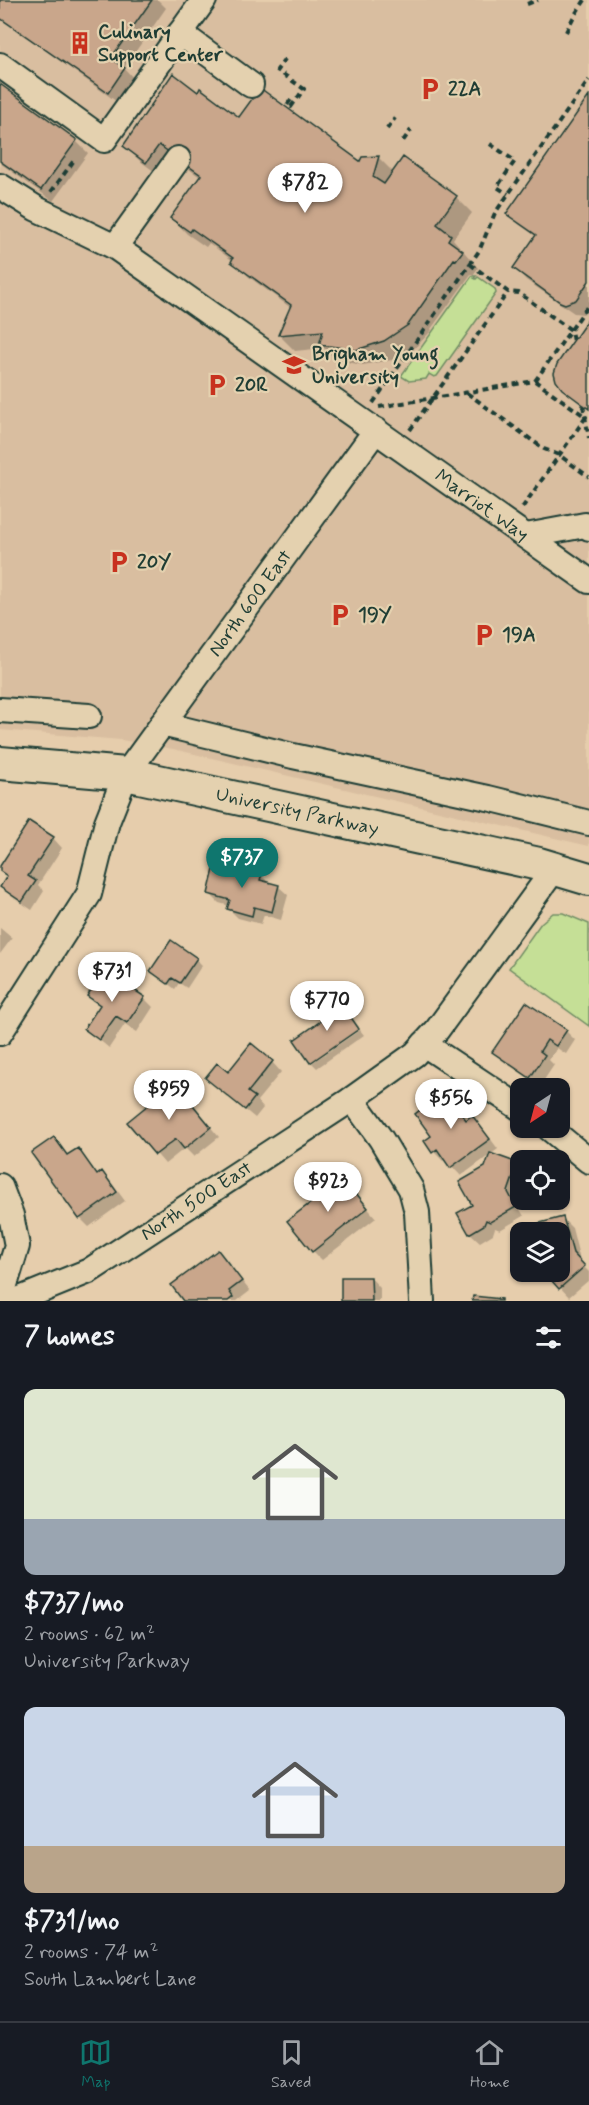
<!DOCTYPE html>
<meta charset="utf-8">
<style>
:root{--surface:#171b24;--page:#242831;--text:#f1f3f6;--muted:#9ea1a6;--line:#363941;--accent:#0f766e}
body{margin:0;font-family:Mynerve,sans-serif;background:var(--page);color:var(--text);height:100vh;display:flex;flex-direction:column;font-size:22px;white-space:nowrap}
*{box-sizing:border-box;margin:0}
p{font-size:20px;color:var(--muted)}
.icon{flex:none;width:33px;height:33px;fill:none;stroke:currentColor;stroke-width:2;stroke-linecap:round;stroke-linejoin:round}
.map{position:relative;height:1301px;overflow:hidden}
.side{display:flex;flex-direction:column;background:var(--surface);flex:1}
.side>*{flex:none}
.needle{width:39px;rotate:216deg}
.fabs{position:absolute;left:510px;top:1078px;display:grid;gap:12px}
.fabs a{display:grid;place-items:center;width:60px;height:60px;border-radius:12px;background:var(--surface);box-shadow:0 2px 4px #0004;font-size:30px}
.price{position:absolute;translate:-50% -51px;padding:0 14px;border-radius:21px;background:#fff;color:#222;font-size:20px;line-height:39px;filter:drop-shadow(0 2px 3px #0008)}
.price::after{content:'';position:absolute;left:50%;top:36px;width:18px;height:14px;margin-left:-9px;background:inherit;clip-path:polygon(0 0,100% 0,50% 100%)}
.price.current{background:var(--accent);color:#fff}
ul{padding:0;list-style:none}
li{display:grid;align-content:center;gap:12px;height:318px;padding:0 24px}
li span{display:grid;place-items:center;height:186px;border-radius:12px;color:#555}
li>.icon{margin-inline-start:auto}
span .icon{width:108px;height:108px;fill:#fffc;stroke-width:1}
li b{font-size:26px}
h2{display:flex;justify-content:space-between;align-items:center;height:72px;padding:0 24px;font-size:26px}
.dock{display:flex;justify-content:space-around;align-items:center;height:84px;border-top:2px solid var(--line);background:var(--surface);font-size:16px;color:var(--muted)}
.dock a{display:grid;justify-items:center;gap:3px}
.dock .current{color:var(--accent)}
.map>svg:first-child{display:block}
</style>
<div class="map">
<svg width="589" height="1301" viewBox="0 0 589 1301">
<rect width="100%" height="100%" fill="#e6cdac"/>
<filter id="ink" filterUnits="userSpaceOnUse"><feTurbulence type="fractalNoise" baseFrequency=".0167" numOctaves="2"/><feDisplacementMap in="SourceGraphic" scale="12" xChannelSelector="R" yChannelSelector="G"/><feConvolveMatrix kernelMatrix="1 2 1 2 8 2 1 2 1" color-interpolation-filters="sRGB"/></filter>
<g filter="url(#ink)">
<path fill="#d9bea0" d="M0 0H589V846L173 749 121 740 0 730Z"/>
<path fill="#c5df96" stroke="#728e65" stroke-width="1.5" d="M472 276H476L474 278 476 279 478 277 495 289 496 293 437 376 434 377 429 374 426 379 409 381 401 376Z
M553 913H563L589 924V1026L509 968 541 923Z"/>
<path fill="#0003" d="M0 0H158L166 8 124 68 136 81 120 104 0 18Z
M0 86 76 141 88 153 53 201 0 163Z
M198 94 240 119 361 163 378 157 394 173 404 159 456 197 472 213 453 239 478 268 473 275 471 274 431 329 432 330 416 347 392 360 363 365 336 360 324 348 295 351 279 335 291 308 249 277 233 261 209 243 206 247 187 234 172 218 200 177 175 159 162 177 140 161 125 146Z
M589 98V309L583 314 574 313 526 280 515 268 537 237 520 225 508 213Z
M53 838 62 848 38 885 44 891 32 910 11 896 2 887 8 877 0 869Z
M261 875 270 884 278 886 288 895 281 920 264 915 261 924 238 918 229 909 230 906 219 903 209 893Z
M0 928 12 938 0 954Z
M196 959 202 965 187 988 179 983 175 989 151 971Z
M105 972 144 998 153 1007 137 1032 125 1024 109 1048 86 1029 101 1007 89 996Z
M337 999 359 1027 310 1061 334 1013Z
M360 1030 364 1035 317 1068 312 1063Z
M566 1031 575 1040 566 1054 557 1048 549 1060 554 1065 540 1086 503 1061 494 1051Z
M272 1062 281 1072 257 1101 263 1108 255 1118 207 1078Z
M175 1085 219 1137 194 1157 185 1148 165 1164 129 1122Z
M445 1093 467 1120 472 1117 481 1126 498 1149 461 1176 445 1159 443 1161 434 1152 433 1136Z
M54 1139 69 1156 77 1150 98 1176 102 1173 111 1182 125 1201 89 1227 80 1218Z
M517 1164 520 1167V1190L516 1203 524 1216 500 1230 495 1228 493 1234 480 1242 470 1233 474 1205Z
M339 1174 376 1218 322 1260 313 1251 328 1191Z
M563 1219 572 1228 581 1264 589 1272V1280L569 1297 546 1272H560V1233H540Z
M218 1252 250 1291 237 1301H185Z
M371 1278 380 1288V1301H343Z"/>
<path fill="#c9a68b" stroke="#1f3d34" stroke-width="1.5" d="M0 0H152L111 58 125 68 108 93 0 18Z
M173 73 198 92 200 88 239 117 260 88 360 161 362 157 379 156 373 177 384 184 403 157 457 196 437 224 451 235 448 240 463 251 456 260 454 259 408 325 384 341 356 350H345V348L319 345 323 331 278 335 291 305 231 262 233 258 192 229 190 232 170 218 201 175 159 145 146 163 123 146Z
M0 84 77 140 41 190 0 161Z
M589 96V281L576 300 565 304 560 302 513 268 536 235 506 214Z
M589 318V409L562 389 556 381 554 373 557 364Z
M29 821 54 837 28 876 36 881 22 902 0 887 7 876 0 871V866Z
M216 861 262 874 260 880 279 885 272 912 254 907 252 916 227 909 230 900 208 894Z
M171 940 197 958 180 983 172 978 168 984 150 971Z
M104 970 145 997 127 1023 116 1016 99 1040 84 1029 100 1005 87 996Z
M337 997 359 1029 310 1063 294 1040 332 1013 326 1004Z
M526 1002 567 1030 556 1046 547 1040 540 1051 545 1055 530 1078 492 1052Z
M251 1043 273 1061 248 1092 255 1097 245 1110 205 1078 217 1063 228 1072Z
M175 1083 211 1127 184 1149 176 1139 155 1155 127 1122Z
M445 1091 466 1120 472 1115 490 1139 450 1168 437 1149 432 1153 424 1141 431 1136 415 1114Z
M54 1137 67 1155 78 1148 97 1175 102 1171 117 1192 79 1219 31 1153Z
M490 1153 518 1163 508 1192 516 1207 490 1222 486 1220 484 1225 469 1234 457 1213 472 1205 459 1182 485 1167Z
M339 1172 368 1208 312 1252 287 1221 326 1191 322 1186Z
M563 1217 573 1253 585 1266 559 1289 544 1272H560V1233H538L536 1224Z
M218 1250 242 1281 229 1291 233 1297 228 1301H183L171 1285Z
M341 1277H371L372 1301H341Z
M473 1296 501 1299V1301H472Z"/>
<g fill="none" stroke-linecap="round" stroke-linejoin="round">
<g stroke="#1f3d34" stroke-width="28">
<g id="minor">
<path d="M180 33 251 85"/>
<path d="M0 65 104 140 204 0"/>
<path id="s1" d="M0 186 37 209 115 247 589 581"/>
<path d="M115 247 178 159"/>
<path d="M526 536 585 525 589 528"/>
<path d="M0 710 89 716"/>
<path d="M162 724 293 756 488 798 589 823"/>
<path id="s2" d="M0 1033 89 894 107 822 126 774 376 430"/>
<path d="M424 1044 520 1108"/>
<path d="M352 1099 381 1139 411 1189 417 1212 422 1301"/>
<path d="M549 1128 589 1161"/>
<path d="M0 1186 11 1215 17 1246 0 1301"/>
<path id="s3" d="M15 1301 89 1271 352 1099 415 1054 437 1030 555 868"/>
</g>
</g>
<g stroke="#1f3d34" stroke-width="36">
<g id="major">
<path id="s4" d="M0 763 126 774 539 864 589 879"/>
</g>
</g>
<path stroke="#1f3d34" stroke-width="4" stroke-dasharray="6 4.5" stroke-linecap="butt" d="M527 4 538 0
M566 32 574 16 585 0
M285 59 277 70 304 89 291 107 287 105 292 98
M387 129 395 118
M403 141 411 130
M490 144 515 161 497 187 508 194
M51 192 75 159
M470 264 508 292 519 293 571 330 573 342
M535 381 589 304
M467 393 544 449 559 455 589 477
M373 403 479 251 495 213 589 80
M583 405 589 438
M379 407 535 381 586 417 522 508
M410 430 508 292"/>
<use href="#minor" stroke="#e4d1af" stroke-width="24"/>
<use href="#major" stroke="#e4d1af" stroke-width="32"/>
</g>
</g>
<defs>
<g id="building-bare" transform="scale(1.8)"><path d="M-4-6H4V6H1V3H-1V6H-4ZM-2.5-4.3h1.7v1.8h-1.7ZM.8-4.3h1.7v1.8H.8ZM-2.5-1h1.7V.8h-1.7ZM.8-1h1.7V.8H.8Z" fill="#c8321e" stroke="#e4d1af" stroke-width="2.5" paint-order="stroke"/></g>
<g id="parking-bare" transform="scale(1.8)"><path d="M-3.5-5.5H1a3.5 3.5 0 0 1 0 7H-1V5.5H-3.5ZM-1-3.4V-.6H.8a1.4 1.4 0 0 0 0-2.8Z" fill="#c8321e" stroke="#e4d1af" stroke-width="2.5" paint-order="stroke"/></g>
<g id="university-bare" transform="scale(1.8)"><path d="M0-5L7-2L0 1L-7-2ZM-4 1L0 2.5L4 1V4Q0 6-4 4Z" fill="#c8321e" stroke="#e4d1af" stroke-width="2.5" paint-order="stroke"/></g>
</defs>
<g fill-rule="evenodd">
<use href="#building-bare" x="80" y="43"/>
<use href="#parking-bare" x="430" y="89"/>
<use href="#university-bare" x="294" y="365"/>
<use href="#parking-bare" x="217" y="385"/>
<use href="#parking-bare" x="119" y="562"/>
<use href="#parking-bare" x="340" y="615"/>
<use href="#parking-bare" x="484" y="635"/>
</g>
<g text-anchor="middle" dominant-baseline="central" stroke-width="4.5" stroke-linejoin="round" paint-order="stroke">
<g font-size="20" font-weight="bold" fill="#1f3d34" stroke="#e4d1af" text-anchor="start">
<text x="98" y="32">Culinary<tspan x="98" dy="23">Support Center</tspan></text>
<text x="448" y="89">22A</text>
<text x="312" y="354">Brigham Young<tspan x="312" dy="23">University</tspan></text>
<text x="235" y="385">20R</text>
<text x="137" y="562">20Y</text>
<text x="358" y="615">19Y</text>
<text x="502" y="635">19A</text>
</g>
<g font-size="20" fill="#1f3d34" stroke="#e4d1af">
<text stroke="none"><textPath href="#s1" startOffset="579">Marriot Way</textPath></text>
<text stroke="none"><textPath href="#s2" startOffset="502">North 600 East</textPath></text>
<text stroke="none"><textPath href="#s4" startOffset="302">University Parkway</textPath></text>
<text stroke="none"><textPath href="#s3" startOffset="208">North 500 East</textPath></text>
</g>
</g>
</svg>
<div class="fabs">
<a><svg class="needle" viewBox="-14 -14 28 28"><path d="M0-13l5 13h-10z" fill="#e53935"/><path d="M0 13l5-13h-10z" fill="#9ea1a6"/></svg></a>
<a><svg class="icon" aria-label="locate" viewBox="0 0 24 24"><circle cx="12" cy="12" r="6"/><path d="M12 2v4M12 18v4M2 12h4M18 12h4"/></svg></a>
<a><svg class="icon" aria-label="layers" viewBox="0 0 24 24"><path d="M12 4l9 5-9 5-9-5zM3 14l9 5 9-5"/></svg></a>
</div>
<b class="price" style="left:305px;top:214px">$782</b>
<b class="price current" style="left:242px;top:889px">$737</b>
<b class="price" style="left:112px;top:1003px">$731</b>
<b class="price" style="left:327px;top:1032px">$770</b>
<b class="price" style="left:169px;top:1121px">$959</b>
<b class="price" style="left:451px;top:1130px">$556</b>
<b class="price" style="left:328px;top:1213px">$923</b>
</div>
<section class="side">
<h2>7 homes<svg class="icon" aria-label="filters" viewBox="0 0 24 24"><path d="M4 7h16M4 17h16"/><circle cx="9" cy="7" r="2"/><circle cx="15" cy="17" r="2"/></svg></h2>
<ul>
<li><span style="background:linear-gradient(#dfe7d0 70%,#9aa5b1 0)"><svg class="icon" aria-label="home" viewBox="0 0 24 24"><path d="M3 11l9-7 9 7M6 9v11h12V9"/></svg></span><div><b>$737/mo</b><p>2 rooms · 62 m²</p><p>University Parkway</p></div></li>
<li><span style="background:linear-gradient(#c9d6e8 75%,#b9a48a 0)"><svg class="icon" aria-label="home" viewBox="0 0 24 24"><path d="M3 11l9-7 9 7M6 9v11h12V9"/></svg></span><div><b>$731/mo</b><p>2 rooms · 74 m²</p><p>South Lambert Lane</p></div></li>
</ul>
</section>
<nav class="dock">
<a class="current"><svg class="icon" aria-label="map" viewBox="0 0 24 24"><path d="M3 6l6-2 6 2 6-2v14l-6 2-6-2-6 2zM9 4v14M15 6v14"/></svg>Map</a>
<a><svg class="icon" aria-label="saved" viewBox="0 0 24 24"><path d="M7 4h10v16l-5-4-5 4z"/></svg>Saved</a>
<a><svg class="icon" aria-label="home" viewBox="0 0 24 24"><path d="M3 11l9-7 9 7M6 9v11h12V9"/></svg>Home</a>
</nav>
